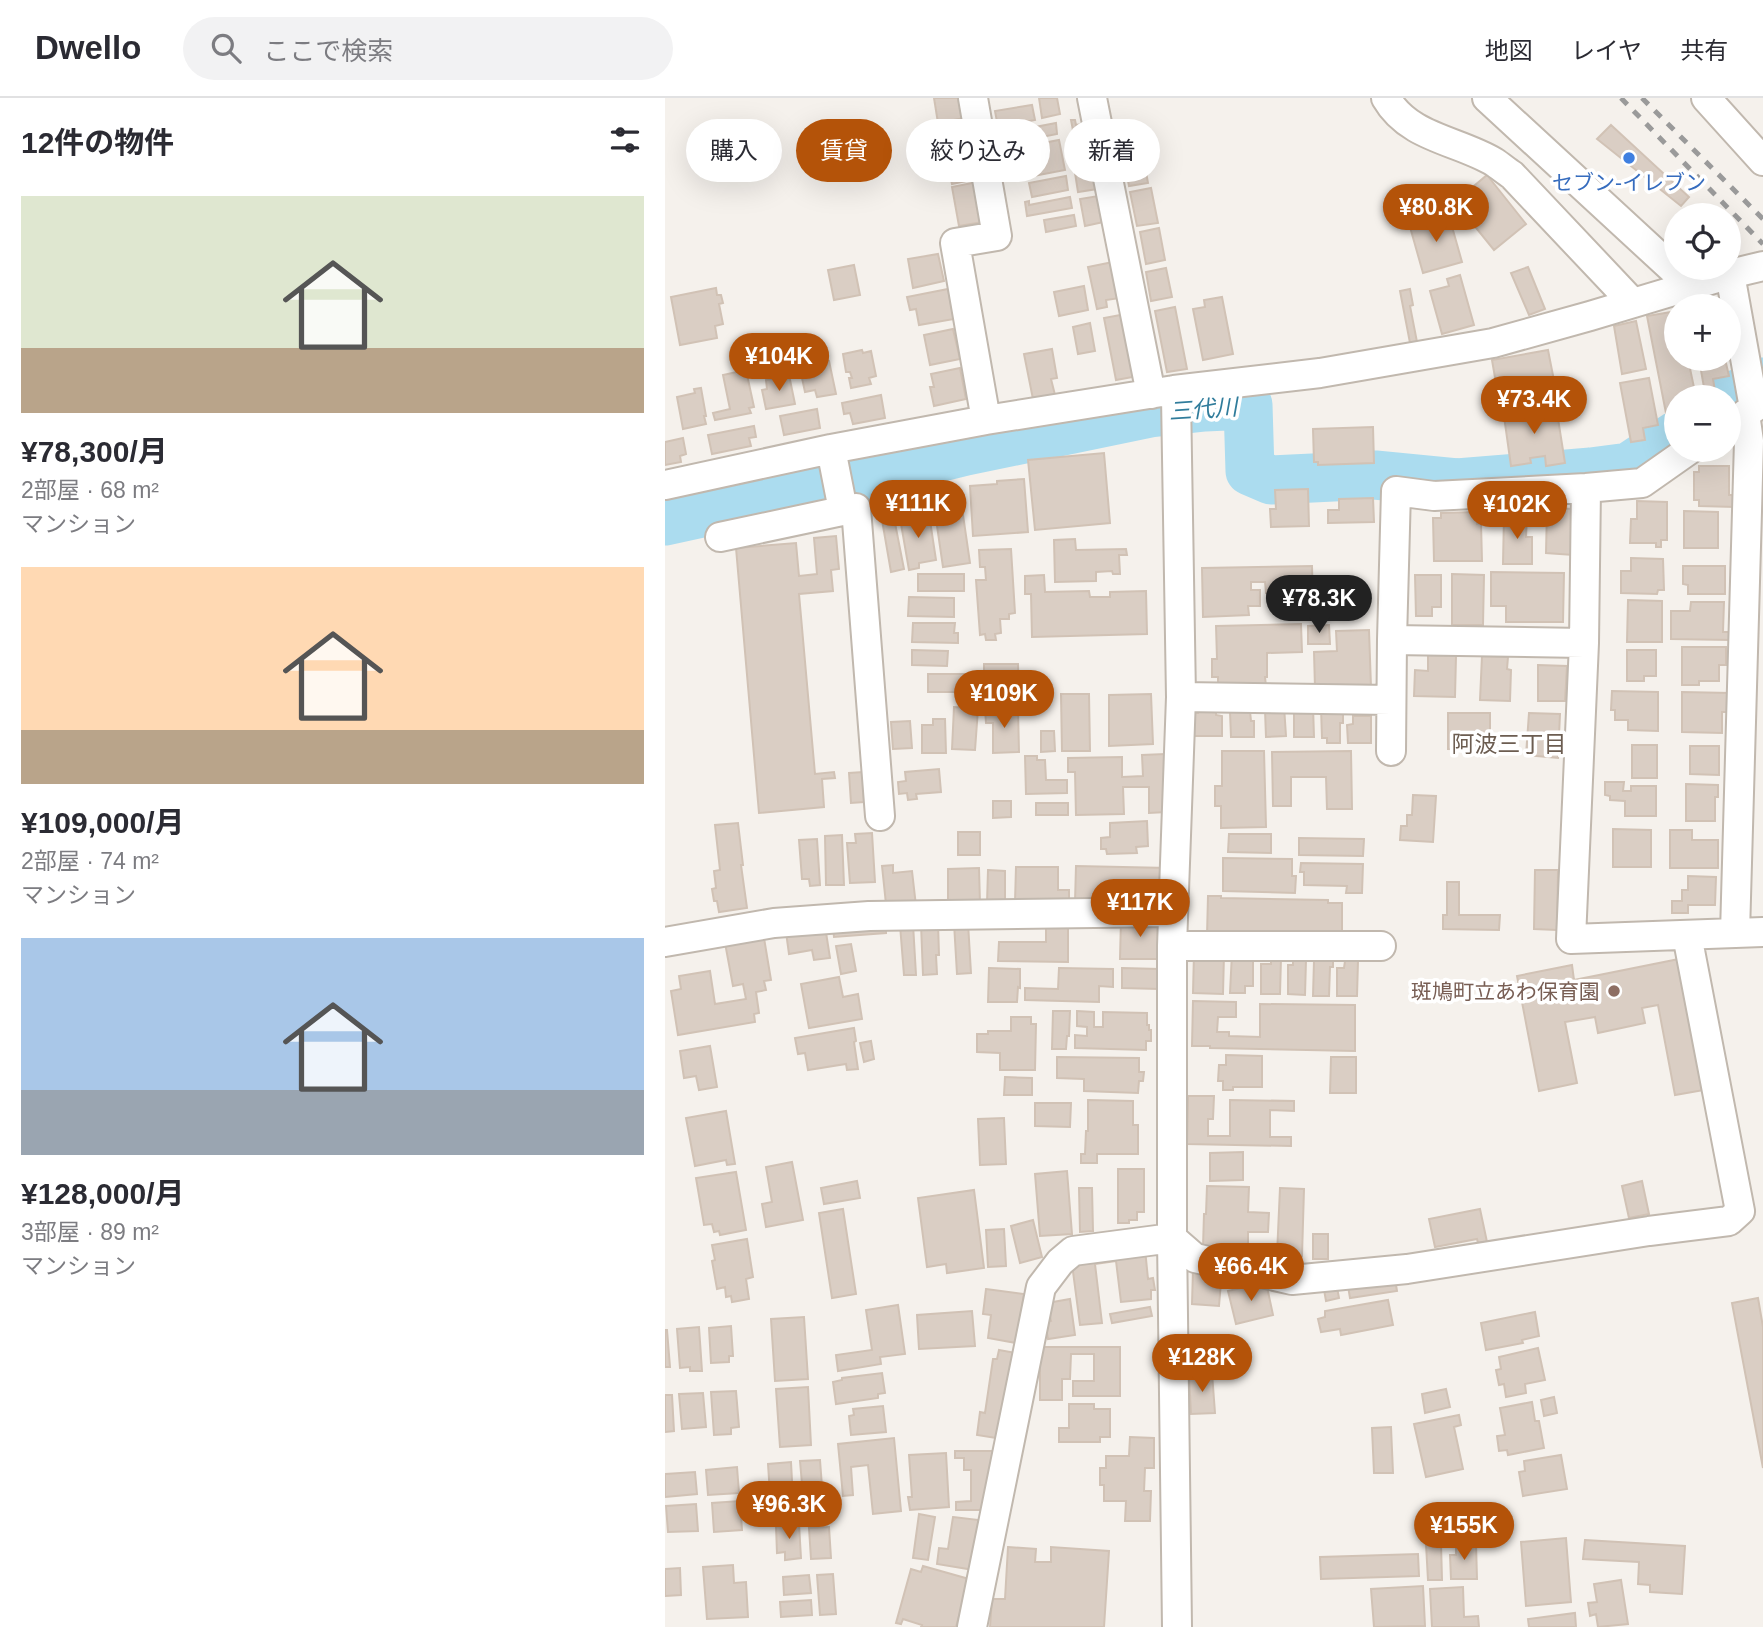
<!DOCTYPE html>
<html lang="ja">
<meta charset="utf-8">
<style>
:root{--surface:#fff;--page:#f2f2f3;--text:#2b2b33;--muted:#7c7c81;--line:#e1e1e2;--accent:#b45309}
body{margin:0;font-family:Helvetica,"Noto Sans JP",sans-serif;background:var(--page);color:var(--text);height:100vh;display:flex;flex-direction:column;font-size:26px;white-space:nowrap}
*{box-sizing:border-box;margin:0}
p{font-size:23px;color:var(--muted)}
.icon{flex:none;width:38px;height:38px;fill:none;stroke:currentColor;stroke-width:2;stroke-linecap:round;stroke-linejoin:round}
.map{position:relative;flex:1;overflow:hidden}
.side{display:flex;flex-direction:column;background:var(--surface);width:665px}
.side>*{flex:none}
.hud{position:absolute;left:21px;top:21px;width:665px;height:63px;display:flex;gap:14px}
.fabs{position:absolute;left:999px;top:105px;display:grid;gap:14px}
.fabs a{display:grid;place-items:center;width:77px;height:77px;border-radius:50%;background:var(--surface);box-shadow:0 7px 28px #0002;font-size:35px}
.price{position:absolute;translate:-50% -60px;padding:0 16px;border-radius:24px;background:var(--accent);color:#fff;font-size:23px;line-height:46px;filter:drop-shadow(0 2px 4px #0008)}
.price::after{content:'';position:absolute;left:50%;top:42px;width:21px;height:16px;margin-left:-10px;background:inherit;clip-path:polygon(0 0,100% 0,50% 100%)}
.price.selected{background:#222;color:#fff}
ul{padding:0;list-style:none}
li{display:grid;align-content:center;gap:14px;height:371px;padding:0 21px}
li span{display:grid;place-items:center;height:217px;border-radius:0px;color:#555}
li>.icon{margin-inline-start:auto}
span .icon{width:126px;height:126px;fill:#fffc;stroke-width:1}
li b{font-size:30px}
h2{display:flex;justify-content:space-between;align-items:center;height:84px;padding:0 21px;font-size:30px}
.chip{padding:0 24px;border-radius:32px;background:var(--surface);box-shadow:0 7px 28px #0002;font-size:24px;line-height:63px}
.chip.selected{background:var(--accent);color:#fff}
header{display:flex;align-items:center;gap:42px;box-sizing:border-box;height:98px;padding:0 35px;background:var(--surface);border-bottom:2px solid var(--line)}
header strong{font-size:33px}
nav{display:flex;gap:38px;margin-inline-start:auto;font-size:24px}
.search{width:490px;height:63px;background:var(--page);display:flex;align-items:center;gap:18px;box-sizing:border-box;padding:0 24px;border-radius:38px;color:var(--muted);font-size:26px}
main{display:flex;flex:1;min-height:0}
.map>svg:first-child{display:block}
</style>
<header>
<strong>Dwello</strong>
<div class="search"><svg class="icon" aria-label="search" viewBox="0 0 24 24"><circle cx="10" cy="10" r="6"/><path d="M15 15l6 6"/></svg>ここで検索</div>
<nav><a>地図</a><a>レイヤ</a><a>共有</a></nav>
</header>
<main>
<section class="side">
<h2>12件の物件<svg class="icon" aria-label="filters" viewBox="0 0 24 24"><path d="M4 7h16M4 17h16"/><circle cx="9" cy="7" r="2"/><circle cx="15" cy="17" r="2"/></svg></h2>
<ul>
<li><span style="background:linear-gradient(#dfe7d0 70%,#b9a48a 0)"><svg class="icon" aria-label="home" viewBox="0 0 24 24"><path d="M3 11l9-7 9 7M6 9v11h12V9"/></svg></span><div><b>¥78,300/月</b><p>2部屋 · 68 m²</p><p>マンション</p></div></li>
<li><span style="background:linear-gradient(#ffd9b3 75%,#b9a48a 0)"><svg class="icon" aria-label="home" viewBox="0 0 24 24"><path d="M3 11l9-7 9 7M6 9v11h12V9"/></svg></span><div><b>¥109,000/月</b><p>2部屋 · 74 m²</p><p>マンション</p></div></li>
<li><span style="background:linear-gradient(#a9c7e8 70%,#9aa5b1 0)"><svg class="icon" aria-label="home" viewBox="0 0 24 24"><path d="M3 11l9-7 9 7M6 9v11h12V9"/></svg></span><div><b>¥128,000/月</b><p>3部屋 · 89 m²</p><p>マンション</p></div></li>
</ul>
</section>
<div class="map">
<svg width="1098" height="1529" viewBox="0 0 1098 1529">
<rect width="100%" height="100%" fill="#f5f1ec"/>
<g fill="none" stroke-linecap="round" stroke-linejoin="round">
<path stroke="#abdcef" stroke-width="49" d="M1064 300 1098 284
M0 423 160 388 301 353 485 315 540 309 583 307 585 373 606 382 710 377 792 385 926 374 964 369 1012 337"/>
</g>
<path fill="#dacec4" stroke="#d1c2b5" stroke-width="2" d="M269 0H300L304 19 273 25Z
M374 0H392L395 16 377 20Z
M367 7 370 22 333 29 330 13Z
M406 22H410L411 27 424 25V51L412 53Z
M391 25 392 36 356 43 354 32Z
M308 27 313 55 282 61 277 33Z
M946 27 1024 99 1016 108 932 41Z
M394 42 400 72 363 79 359 56 347 58 345 51Z
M477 52 483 85 464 88 458 56Z
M314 58 311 81 287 86 282 64Z
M426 58 439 90 413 94 408 62Z
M822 77 861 126 829 152 790 104Z
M401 78 403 92 367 99 364 85Z
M317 83 324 123 294 128 287 89Z
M486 90 493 125 472 128 465 94Z
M433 98 443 123 420 128 415 101Z
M405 99 407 110 362 118 360 104 364 103V107Z
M409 117 411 128 381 134 379 122Z
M784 118 797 164 758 175 745 129Z
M494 130 500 162 481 166 475 134Z
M273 156 279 183 248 190 243 161Z
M448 164 455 200 441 202 442 209 432 211 423 169Z
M189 167 195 197 169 202 163 172Z
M863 169 880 211 864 217 846 175Z
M501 170 507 199 486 203 481 174Z
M795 177 809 227 777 236 765 193 784 188 782 181Z
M419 188 423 212 394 218 389 194Z
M51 190 52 197H56L58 205 54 206 58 226 50 228 52 240 15 247 6 199Z
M283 191 289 221 254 227 251 211 245 212 242 199Z
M745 191 748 207 745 208 752 244 745 245 735 193Z
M557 199 568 256 538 262 528 211 540 209 539 202Z
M510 209 522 271 502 274 490 213Z
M1012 213V261H1023L1031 299H1012V313L1001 315 982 218Z
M461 216 473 278 451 282 439 220Z
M971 223 981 271 957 276 949 228Z
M425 225 430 253 413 256 408 229Z
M288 231 295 261 265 267 259 237Z
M387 251 392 280 386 281 390 297 368 301 359 256Z
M197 252 198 255 206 253 211 278 204 280 206 286 186 290 184 280H187L185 274H181L178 256Z
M883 252 893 303 864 308 863 303 855 305 854 297 840 299V296L833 297 827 262Z
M1034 261H1060L1064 278 1048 281 1050 293 1040 295Z
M164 263 171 296 152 299 150 292 140 294 137 280 144 278 142 268Z
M295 270 301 301 269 308 265 289H269L266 276Z
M81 272 89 309 84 310 86 315 50 322 48 315 65 311 58 277Z
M124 277 130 306 101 311 97 292 102 291 101 282Z
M984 280 993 327 978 330 980 342 966 344 955 285Z
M36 290 41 318H39L41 326 18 331 12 299 30 295 29 291Z
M216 297 220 320 188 326 185 315 179 316 177 305Z
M841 303 843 315 891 308 900 365 881 368 880 358 865 360 866 365 846 368 837 304Z
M152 311 155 330 119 337 115 318Z
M89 328 91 339 84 340 86 348 47 356 43 337Z
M708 329 709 365 653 367V364H649L648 331Z
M18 340 21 356 15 358 16 364 0 367V344Z
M439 355 445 425 370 432 363 362Z
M1034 368H1064V397H1070V409L1034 408V402H1029V374H1034Z
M359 381 363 434 308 438 305 388 332 386V383Z
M643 391 644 428 606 429 605 411H611L610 392Z
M708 400 709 424 663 425V412H674V401Z
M972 403 1002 404V442H996V449H991V445H965L966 421H972Z
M297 410 305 465 278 469 270 414Z
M882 410 910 411 908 457 881 455Z
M1019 413 1053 414V450H1019Z
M812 414V426L816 425 817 463H769L768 420H776V415Z
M264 416 271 462 254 465V470L244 472 235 420Z
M839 417 862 418 861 439H867V466H838Z
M229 420 239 471 226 474 217 422Z
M171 438 174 471 166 472 168 493 134 496 150 676 169 674 170 680 157 681 159 709 94 715 71 450 131 445 134 478 152 476 149 440Z
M410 441 411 452 461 451 462 457H454L455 476H448L447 473 431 474V483L390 484 389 442Z
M346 451 350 515 344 516V521H335L336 535 330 536 331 542H321L320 536 315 537 311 482H321L320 469H315L314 452Z
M966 460 998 461 999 492H993L992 496 956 495V473H966Z
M647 468 648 505 630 506V494L601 495 600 484H586V492H595V508H583L584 517 538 519 537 470Z
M1018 468H1060V496H1023V487L1018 486Z
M826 474 899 475 898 524H841V508H826Z
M253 476H299V493H253Z
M787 476 819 477 818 527H787Z
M379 477 380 494 424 493 425 499H445V494L481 493 482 536 367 539 366 496H360V478Z
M750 477H776V509H767V518H751Z
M244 499 289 500V519L243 518Z
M963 502 997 503V544H962Z
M1026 504H1059L1058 534H1065V542L1006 541V513H1025Z
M248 525H290L289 535H293V545L247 544Z
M636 526 637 554 602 555V579H600L601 588 553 589V579H547V561H552L551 528Z
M664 527 665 546H643V528Z
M704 532 706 589 650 590 649 554 672 553 671 533Z
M1017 549H1061V567H1054V583H1034V587H1017Z
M247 552 283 553 282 568 247 567Z
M962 552H991V578H979V583H962Z
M763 557 791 558 790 599 749 598 750 572 763 573Z
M817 558 843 559 842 571 846 572 845 603 815 602Z
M319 566H353L354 597H319Z
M873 567 902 568 900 603H873Z
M263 576H310V594H263Z
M947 593 993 594V633L963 632V622H950V612H946Z
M1017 594 1065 595V614H1057V635L1017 634Z
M396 596H424L425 653H397Z
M486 596 488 646 444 648V597Z
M619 608 621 638 601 639 600 612Z
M648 608 649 639H629V609Z
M289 609 313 611 310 652 287 651Z
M551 609V617L557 618V638H529L528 615H533V610Z
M678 609V625H675V645H662V640H657L656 610Z
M320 611H353L354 654 328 655V625H321Z
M585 613 586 623H589V639H566L565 614Z
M783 615H825V652L783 651Z
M864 615 895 616 893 660 861 657Z
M688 618H706V645H683L682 627 688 626Z
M268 621H280L281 655H257V627H268Z
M245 623 247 650 228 651 226 624Z
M376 633H389L390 653 376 654Z
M967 647H992V680H967Z
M1025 648H1054V677L1025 676Z
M557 653H599L601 729 556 730V708H550V688H557Z
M686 653 687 711H662L661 679H626V708H608L607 654Z
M500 656 501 714 484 715V689H458L459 716 411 717 410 674H403V660L457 659V679L478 678 477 657Z
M360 658H372V662H380L381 682H402V695L361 696Z
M274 671 276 694 251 696 252 701 243 702 242 695 234 696 233 684 241 683 240 674Z
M198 674 199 704 186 705 184 675Z
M940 684H959L958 693H966V688H991V718H960V703L945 702V698L940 697Z
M1021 686 1053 687V699H1050V723H1021Z
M748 697 771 698 768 744 735 742 736 728H742V717H747Z
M328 703H346V719L328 720Z
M371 705H403V717H371Z
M482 723 483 748 471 749 472 755 442 756 441 751H436V740L445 739V725Z
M73 725 78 767H76L82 810 54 814 52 803H49L47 791 51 790 49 773 55 772 50 727Z
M948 731 986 732V769H948Z
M1005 732H1027V742H1053V770H1005Z
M293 734H315V757H293Z
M207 735 210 784 185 785 182 745H191L190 736Z
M564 736H606V755L563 754Z
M177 737 179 787H161L160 738Z
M634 740 699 741 698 758 634 757Z
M152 741 155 787 145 788 144 781H137L134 742Z
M558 760 627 761V778H631L630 795 558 793Z
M636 765 698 766 697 795H681L682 788 639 787V774H635Z
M228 767V775L247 773 251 808 221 806 217 768Z
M411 768 504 770V804L484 803V788L450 787V805L410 804Z
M351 769H393V792H404V805L350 804Z
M314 770 315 806 267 807V803L283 802V771Z
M323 772 340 773V805H322Z
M870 772H893L892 832 869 831Z
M1023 778 1051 779 1050 807H1023V815H1007V803H1017V792H1023Z
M782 784H794V817H835L834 832 778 831V817H782Z
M543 798H556V800L663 802V805H677V834L542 838Z
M456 821 496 822 495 861H455Z
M381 823H403V864L333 863 334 844H381Z
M273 825 274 857H271L272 876 258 877 256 826Z
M289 825H303L306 875 292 876Z
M221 826V835L169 839 168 830Z
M248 826 251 877H239L235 827Z
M160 828 165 860 149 862 147 852 124 856 121 834Z
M98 834 106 882 99 883 101 892 91 894 94 915 89 916 90 924 13 937 6 893 16 891 14 878 45 873 50 906 81 901 78 886 68 888 60 845Z
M186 846 191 873 176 876 171 848Z
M529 855 559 856 558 896 528 895Z
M567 855 592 856V863H588V888H580V895H565Z
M606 859 616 860 615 896H596V866H606Z
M1014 861 1039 992 1010 997 993 907 977 910 980 925 933 935 930 919 900 924 912 985 874 993 852 878 907 867 909 882Z
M628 862H641L640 897 623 896V867H628Z
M649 863H668V869H665L664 898H648Z
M680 863H693L692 898H672V870H679Z
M324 870 355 871V890L353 889 352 904H323Z
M394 870 448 871V889L434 888V904L360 902V890L393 891Z
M457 870 494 871V891L457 890Z
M174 879 178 899 193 896 197 921 144 930 136 886Z
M528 903 571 904V919H553L552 934H564V938L595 939V906L690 907V953L545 950V948H527Z
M388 913H405L404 938H402L401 951H387Z
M412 913 429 914V929H438V914L482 915V927H484V932H486V943H481V952L410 950V937L422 938V929L412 928Z
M346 919H366V926H371L370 972H335V955L312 954V936H323V933H346Z
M189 930 191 943 189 944 193 971 182 972 181 966 143 972 140 955 133 956 130 940Z
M206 943 209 961 199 964 195 945Z
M45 948 52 989 34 992 31 978 19 980 15 953Z
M561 957 597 958V989H568V992H558V983H553L554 967H561Z
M392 959 474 960V974H479L478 983H474L473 995 419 993V981L392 980Z
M666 959H691V995H665Z
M340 979 367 980V997H339Z
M523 998H549L548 1021H543V1038H565V1002L629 1003V1013L605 1012V1039H626V1048L522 1046Z
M423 1002 468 1003V1027H473V1056H432V1065H416V1056H420L421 1033H423Z
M370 1005H406L405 1029 370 1028Z
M61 1013 70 1066 62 1067 61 1062 30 1068 21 1020Z
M339 1020 341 1066 315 1067 313 1021Z
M578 1054V1082L545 1083V1055Z
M127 1064 138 1122 101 1129 97 1106 107 1104 101 1069Z
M453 1071H479V1114H472V1122H464V1125H453Z
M402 1073 407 1136 375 1138 370 1076Z
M71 1074 81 1132 55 1137 54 1133 49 1134 47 1126 39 1127 31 1080Z
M192 1083 195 1100 159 1106 156 1090Z
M977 1083 984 1116 964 1120 957 1088Z
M542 1088 584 1089 583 1114 604 1115 603 1134H583V1149H538L539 1116H541Z
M414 1090H427L428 1133 415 1134Z
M615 1090 639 1091 637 1158 612 1157Z
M309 1092 319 1170 282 1175 281 1166 262 1169 253 1100Z
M178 1111 191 1196 167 1200 154 1115Z
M815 1111 822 1144 813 1145 812 1141 770 1149 764 1121Z
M368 1122 377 1159 355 1165 346 1128Z
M339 1131 341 1168 323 1169 321 1132Z
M648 1136H663V1161H648Z
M82 1141 88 1179 81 1181 84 1201 67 1204 66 1198 61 1199 60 1189 52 1191 47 1163 50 1162 47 1147Z
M480 1151 483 1181 488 1180 490 1192H486V1201L456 1204 451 1163 430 1166 437 1225 415 1227 407 1166Z
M528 1172 565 1174 564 1185 556 1184 554 1208 527 1206Z
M729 1175 732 1193 685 1200 682 1182Z
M601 1184 608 1217 571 1226 563 1193Z
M671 1184 674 1200 661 1203 658 1186Z
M321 1191 359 1196 351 1245 323 1240 326 1217 318 1216Z
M1093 1200 1098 1229V1370L1067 1205Z
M405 1201 410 1237 383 1241 380 1224 386 1223 382 1205Z
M723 1202 728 1227 676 1237 675 1231 656 1234 653 1221 660 1219V1213Z
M233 1207 240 1256 215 1259 216 1266 173 1273 171 1257 207 1252 201 1212Z
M485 1209 487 1218 447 1225 445 1216Z
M307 1213 310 1248 254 1251 252 1217Z
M870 1214 874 1238 857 1242 858 1245 821 1252 816 1225Z
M139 1219 143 1281 110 1283 106 1221Z
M66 1228 68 1258H64V1264L46 1265 44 1230Z
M34 1229 37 1273H25V1269L15 1270 12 1231Z
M0 1232H2L5 1269H0Z
M375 1249H455V1298H408V1283H429V1256H406L405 1281H397V1302H375Z
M873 1250 880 1282 860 1286 861 1295 841 1299 839 1286 834 1287 831 1272 836 1271 834 1259Z
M334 1252 351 1255 338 1341 312 1337 315 1314 320 1315 328 1261H332Z
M217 1275 220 1295 213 1296V1300L171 1306 168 1284 177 1282V1280Z
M547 1275 550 1315 526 1316 524 1277Z
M143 1289 146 1347 115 1349 111 1291Z
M781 1291 785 1309 760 1315 757 1296Z
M71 1293 74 1329 66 1330V1336L49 1337 46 1294Z
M38 1295 41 1329 17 1331 14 1296Z
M0 1297H7L9 1333 0 1334Z
M889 1299 892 1315 879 1318 876 1302Z
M867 1304 870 1323H874L879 1350 843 1357 842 1352 834 1353 832 1338 840 1337 835 1310Z
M404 1306H429V1311H445V1339H435V1344H394V1330H404Z
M218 1308 221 1334 186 1337 184 1318 189 1317 188 1311Z
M794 1317 796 1327 789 1329 798 1371 761 1379 749 1326Z
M726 1329 728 1375H709L707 1330Z
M465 1339 489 1340V1370H480L479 1393H486L485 1423H460L461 1403H439V1387H435V1370H441V1358H464Z
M229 1340 236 1413 208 1416 203 1367 186 1369 188 1397 178 1398 173 1346Z
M290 1353H335L327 1412H291V1404L306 1403V1372H299V1360H290Z
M281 1355 284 1409 245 1412 243 1399H247L244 1357Z
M896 1357 902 1391 858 1398 854 1374 860 1373 859 1363Z
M155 1362 158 1402 153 1403V1408L139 1409 135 1363Z
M126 1364 128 1402 116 1403V1410L106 1411 103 1366Z
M72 1369 74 1395 43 1397 41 1372Z
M30 1374 32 1396 0 1399V1376Z
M75 1403 77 1432 49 1434 47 1405Z
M31 1406 33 1433 3 1434 1 1408Z
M254 1416 270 1419 263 1462 248 1460Z
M288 1419 314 1422 312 1432H315L309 1472 272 1466 274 1450 283 1451Z
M134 1426 136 1460 120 1462V1454L112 1455 111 1428Z
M164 1429 166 1460 146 1461 144 1430Z
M901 1440 906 1504 861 1508 856 1444Z
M920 1442 1020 1448 1017 1496 985 1494V1487L973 1486 974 1464 918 1461Z
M776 1445 777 1482H763L761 1446Z
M791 1445H811L812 1481H786L785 1457H791Z
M343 1449 371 1451 370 1464H386V1449L444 1453 439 1529H325L327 1501H340Z
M753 1456 754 1478 656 1481 655 1459Z
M68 1467 69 1485 81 1484 83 1519 42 1521 38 1469Z
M258 1468 304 1481 291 1529H256L257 1527 238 1521 236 1526 231 1525 246 1471 256 1474Z
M15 1470 16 1497 0 1498V1471Z
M168 1476 171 1516 155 1517 152 1477Z
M144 1477 146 1495 119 1497 118 1479Z
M956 1482 963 1526 933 1529 931 1516 925 1518 923 1505 932 1504 929 1486Z
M758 1488 760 1528 709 1529 706 1491Z
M798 1489 799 1519 813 1518 814 1529H767L765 1491Z
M146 1502 147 1517 116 1519 115 1504Z
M910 1515 911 1529H864L863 1521Z"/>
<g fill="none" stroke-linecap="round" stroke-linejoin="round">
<g stroke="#c1b8ae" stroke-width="32">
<path id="minor" d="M308 0 332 138 290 145 321 322
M427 0 486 296
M721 0C744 40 792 42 829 64 835 68 841 73 847 77L968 205
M822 0 1025 187
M1041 0 1098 63
M1065 176 1089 310
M509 292 511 299 516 599 507 848V1140L512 1529
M166 351 178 412
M0 387 166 351 321 322 509 292 655 275 828 245 925 218 1065 176 1098 168
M921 390 919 545 906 841 1098 834
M55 439 191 410 215 718
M727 542 919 545
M516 599 726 602
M726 653 727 542 731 393 769 398 921 390 977 385 1024 352
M1070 835 1084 343 1080 316
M0 844 109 825 204 818 508 814
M507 848H716
M307 1529 376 1189 395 1164 408 1153 507 1140 530 1160 627 1182 742 1171 984 1133 1064 1123 1075 1113 1022 837"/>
</g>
<use href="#minor" stroke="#fff" stroke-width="28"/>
<path stroke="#9a9a9a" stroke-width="5" stroke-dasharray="9 9" stroke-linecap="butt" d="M956 0 1098 146
M977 0 1098 121"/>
</g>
<circle fill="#3f7fe0" stroke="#fff" stroke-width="2.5" cx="964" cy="60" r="7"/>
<circle fill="#8d6e63" stroke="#fff" stroke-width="2.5" cx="949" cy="893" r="7"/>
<g text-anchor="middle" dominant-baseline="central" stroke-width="7" stroke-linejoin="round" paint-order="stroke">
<g font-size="21" fill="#366cbe" stroke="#fff">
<text x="964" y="84">セブン-イレブン</text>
</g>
<g font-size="21" fill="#785e54" stroke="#fff" text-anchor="end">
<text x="935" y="893">斑鳩町立あわ保育園</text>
</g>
<g font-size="23" font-style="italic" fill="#307c9b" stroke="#fff">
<text transform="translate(538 311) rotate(-4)">三代川</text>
</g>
<g font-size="23" fill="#6c5d51" stroke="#fff">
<text x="844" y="646">阿波三丁目</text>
</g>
</g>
</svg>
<div class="fabs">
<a><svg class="icon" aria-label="locate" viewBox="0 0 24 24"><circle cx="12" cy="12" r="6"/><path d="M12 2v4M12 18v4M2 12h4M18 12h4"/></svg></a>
<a>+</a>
<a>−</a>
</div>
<b class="price" style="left:771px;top:146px">¥80.8K</b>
<b class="price" style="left:114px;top:295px">¥104K</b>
<b class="price" style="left:869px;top:338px">¥73.4K</b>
<b class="price" style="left:253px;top:442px">¥111K</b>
<b class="price" style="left:852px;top:443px">¥102K</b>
<b class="price selected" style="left:654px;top:537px">¥78.3K</b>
<b class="price" style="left:339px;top:632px">¥109K</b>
<b class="price" style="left:475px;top:841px">¥117K</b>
<b class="price" style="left:586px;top:1205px">¥66.4K</b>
<b class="price" style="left:537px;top:1296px">¥128K</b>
<b class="price" style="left:124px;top:1443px">¥96.3K</b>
<b class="price" style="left:799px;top:1464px">¥155K</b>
<div class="hud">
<a class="chip">購入</a>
<a class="chip selected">賃貸</a>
<a class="chip">絞り込み</a>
<a class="chip">新着</a>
</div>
</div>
</main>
